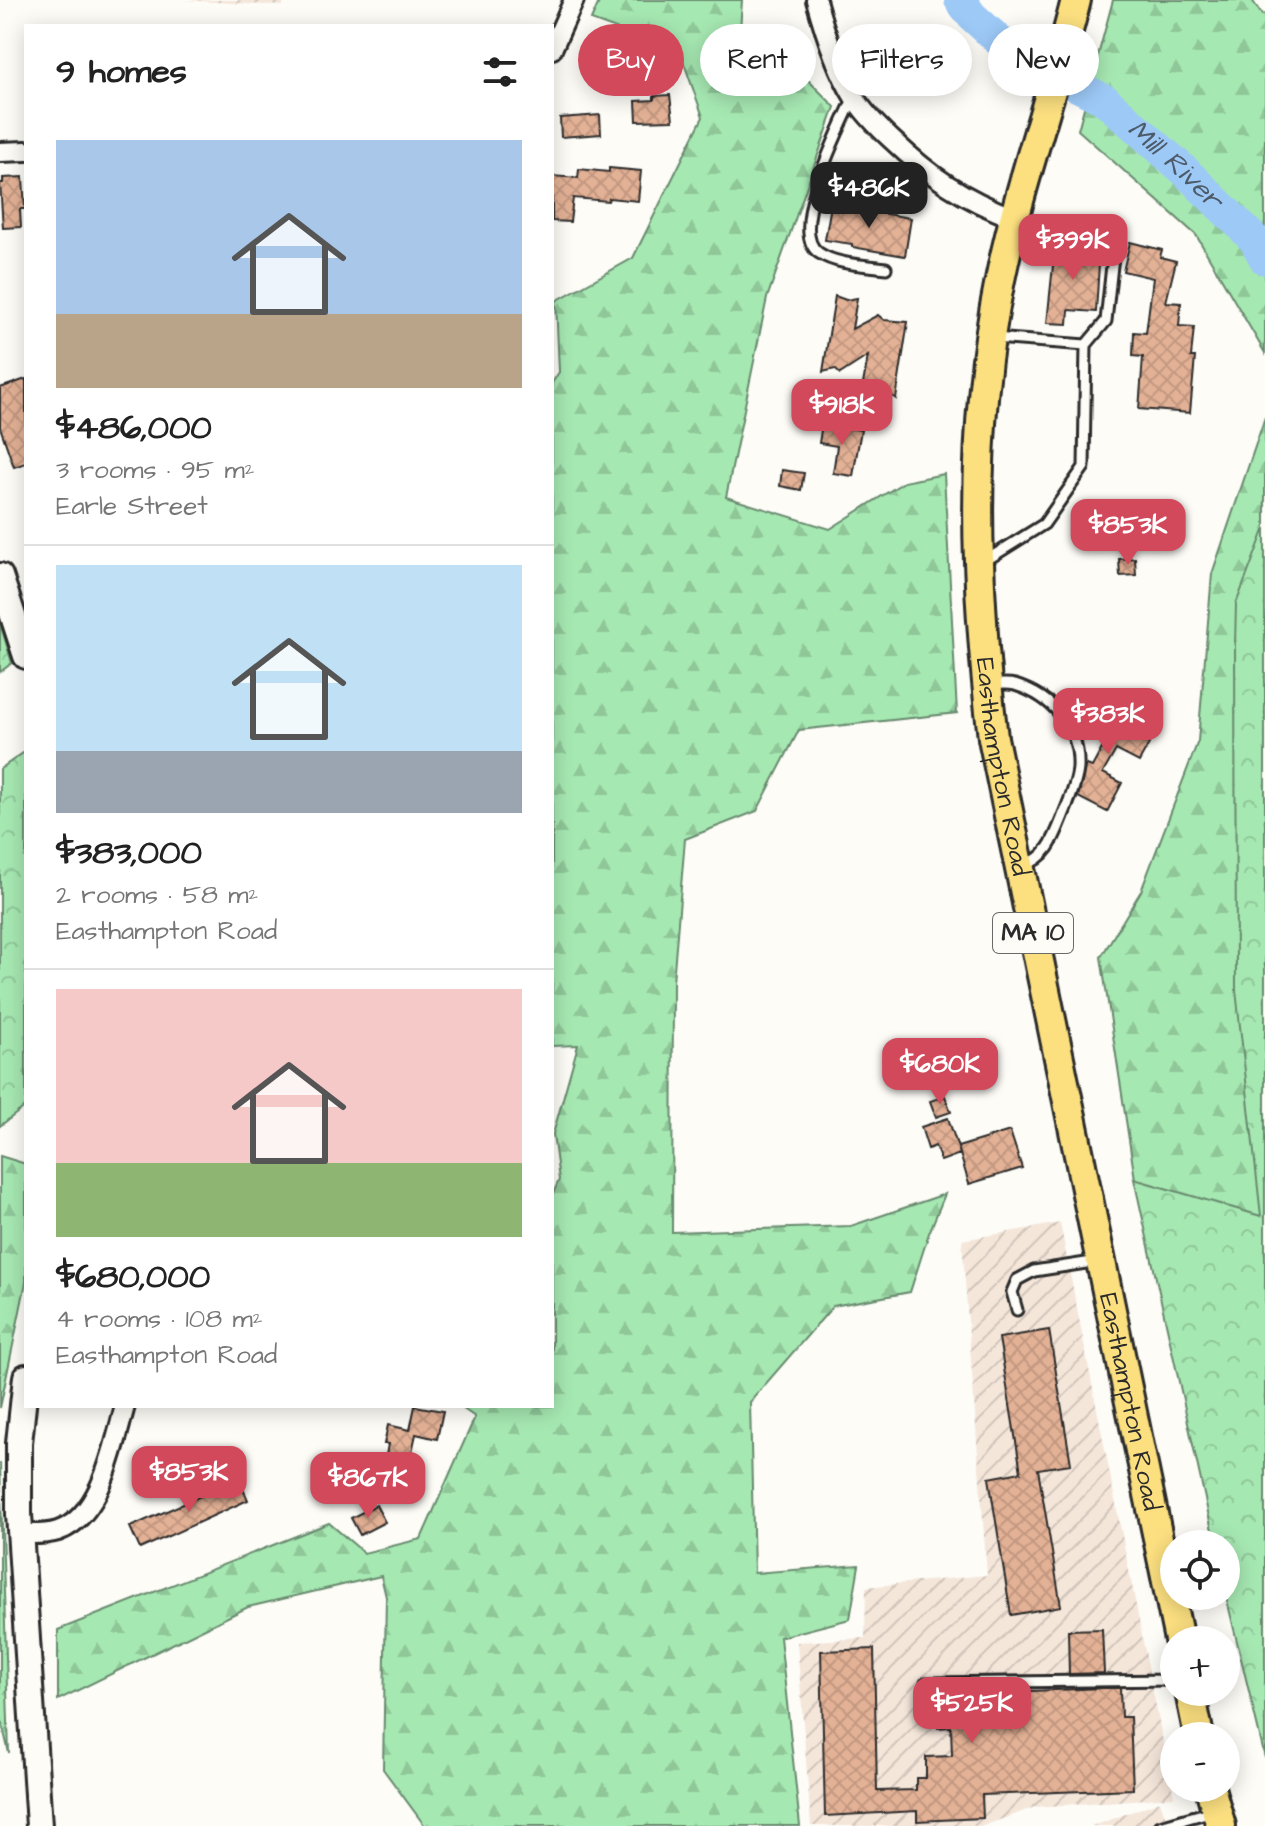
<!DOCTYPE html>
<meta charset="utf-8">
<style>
:root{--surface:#fff;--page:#f2f2f2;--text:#222;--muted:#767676;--line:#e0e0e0;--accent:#d1495b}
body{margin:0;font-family:"Architects Daughter",sans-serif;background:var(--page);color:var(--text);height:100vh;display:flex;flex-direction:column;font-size:30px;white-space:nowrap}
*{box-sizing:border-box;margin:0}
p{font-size:26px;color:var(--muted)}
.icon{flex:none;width:44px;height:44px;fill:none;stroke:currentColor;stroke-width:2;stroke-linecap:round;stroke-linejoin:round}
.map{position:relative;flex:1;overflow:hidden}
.panel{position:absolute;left:24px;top:24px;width:530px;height:1384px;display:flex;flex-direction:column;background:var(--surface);border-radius:0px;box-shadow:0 4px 20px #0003}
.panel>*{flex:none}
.top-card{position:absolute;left:578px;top:24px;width:566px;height:72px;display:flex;gap:16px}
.fabs{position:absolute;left:1160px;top:1530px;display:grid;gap:16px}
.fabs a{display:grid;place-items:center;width:80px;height:80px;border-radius:50%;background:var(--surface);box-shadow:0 4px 20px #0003;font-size:40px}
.price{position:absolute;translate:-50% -68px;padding:0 18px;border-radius:16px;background:var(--accent);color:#fff;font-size:26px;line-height:52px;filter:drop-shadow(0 2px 4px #0008)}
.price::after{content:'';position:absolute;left:50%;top:48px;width:24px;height:18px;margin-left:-12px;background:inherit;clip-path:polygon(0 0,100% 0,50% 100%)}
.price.current{background:#222;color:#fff}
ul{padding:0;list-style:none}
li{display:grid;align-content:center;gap:16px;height:424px;padding:0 32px}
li+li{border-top:2px solid var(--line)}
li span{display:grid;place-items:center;height:248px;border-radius:0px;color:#555}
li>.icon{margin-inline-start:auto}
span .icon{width:144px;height:144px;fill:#fffc;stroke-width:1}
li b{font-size:34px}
h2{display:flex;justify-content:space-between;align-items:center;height:96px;padding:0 32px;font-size:34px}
.chip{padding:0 28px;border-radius:36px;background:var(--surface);box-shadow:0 4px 20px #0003;font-size:28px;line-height:72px}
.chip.current{background:var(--accent);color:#fff}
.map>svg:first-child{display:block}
</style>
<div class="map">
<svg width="1265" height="1826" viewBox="0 0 1265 1826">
<defs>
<pattern id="industrial-furrows" width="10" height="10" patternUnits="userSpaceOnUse" patternTransform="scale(2)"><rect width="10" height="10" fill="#f5e6da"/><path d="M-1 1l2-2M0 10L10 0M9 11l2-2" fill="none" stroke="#d2c5bb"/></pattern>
<pattern id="forest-firs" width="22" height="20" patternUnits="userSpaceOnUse" patternTransform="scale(2)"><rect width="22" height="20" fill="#a6e8b2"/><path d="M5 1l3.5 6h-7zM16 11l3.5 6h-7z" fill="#8fc799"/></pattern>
<pattern id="park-crowns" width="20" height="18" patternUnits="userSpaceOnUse" patternTransform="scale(2)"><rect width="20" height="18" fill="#a6e8b2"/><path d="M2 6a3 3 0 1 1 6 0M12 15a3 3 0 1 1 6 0" fill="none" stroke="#8fc799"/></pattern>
<pattern id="building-cross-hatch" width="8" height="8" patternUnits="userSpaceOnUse" patternTransform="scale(2)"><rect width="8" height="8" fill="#e3b195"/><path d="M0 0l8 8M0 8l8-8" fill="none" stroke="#c39881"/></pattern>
</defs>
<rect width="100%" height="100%" fill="#fdfcf7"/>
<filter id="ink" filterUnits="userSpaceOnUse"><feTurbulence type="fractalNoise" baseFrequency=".0125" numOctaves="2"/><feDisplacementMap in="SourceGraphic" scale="16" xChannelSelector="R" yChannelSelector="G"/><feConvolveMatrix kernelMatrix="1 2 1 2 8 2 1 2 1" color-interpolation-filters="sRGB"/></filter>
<g filter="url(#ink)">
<path fill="url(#industrial-furrows)" d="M184 0H283V6Z
M1060 1223 1174 1797 1035 1807 983 1826H811L797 1642 865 1638 866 1587 987 1575 962 1240Z
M1160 1801 1169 1826H1090L1099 1824Z"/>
<path fill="url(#forest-firs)" stroke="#688a6e" stroke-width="2" d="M600 0H742L739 47 786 58 835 107 767 298 726 497 830 529 904 482 944 474 957 713 799 730 757 811 685 839 673 982 672 1232 851 1226 945 1194 929 1233 910 1292 833 1306 750 1402 754 1573 859 1565 850 1619 780 1637 800 1826H425L383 1769 386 1597 381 1576 248 1607 58 1700V1630L329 1523 364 1553 421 1539 475 1417 459 1406H552V1196L559 1180 553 1134 578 1045 552 1046V383L559 372 556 301 633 258 703 117 680 52 591 20Z
M1113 0H1252L1262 15 1265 14V353L1196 235 1078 130Z
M1265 417V1744L1226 1544 1135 1179 1101 957 1141 891 1198 741 1212 574Z
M0 1156 26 1164V1282L0 1408Z
M0 1463 9 1753 0 1715Z"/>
<path fill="url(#park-crowns)" stroke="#688a6e" stroke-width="2" d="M1265 528V1758L1226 1596V1544H1215L1134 1179 1261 1216 1236 990 1235 644 1236 604Z
M0 623 12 663 0 672Z
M26 751V1106L0 1126V769Z"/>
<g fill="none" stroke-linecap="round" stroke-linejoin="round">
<path stroke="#9dc9f7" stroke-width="32" id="s1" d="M960 0 972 16 1015 55 1105 100 1186 172 1254 239 1265 259"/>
</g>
<path fill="url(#building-cross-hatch)" stroke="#2b2b2b" stroke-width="2" d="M631 50 630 73H587V67H582V51Z
M670 95 673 120 637 121 636 101 654 100V96Z
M600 115 601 134 561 137 560 118Z
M609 168 641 171 638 201 609 198 608 201 573 198 570 222 552 221V176L578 178 579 169 609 172Z
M23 177 25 209H20L21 227 3 228 0 183H3V178Z
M831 205 911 218 905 256 852 247V244L825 240Z
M1130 242 1162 250 1160 257 1176 261 1166 302 1181 303 1179 326 1194 327 1191 357H1195L1190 413 1139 409 1143 357 1133 356 1134 332 1146 333 1153 278 1123 271Z
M1055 246 1100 248 1096 312 1069 310 1068 324 1047 323Z
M835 296 846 300 857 298 852 329 878 315 884 320 908 322 896 399 886 391 879 393 874 389 862 390 868 356 840 374 835 369 823 372Z
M26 379V463L14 467 0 427V388Z
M822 424 861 430 853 476 833 473 837 446 819 443Z
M782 470 804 473 801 490 780 486Z
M1135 558 1136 575 1120 576 1119 559Z
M1093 707 1124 724 1126 720 1141 729 1136 737 1149 744 1139 762 1116 750 1103 773 1122 783 1107 812 1078 797 1085 767 1087 765 1092 767 1105 743 1080 729Z
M945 1096 951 1112 936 1117 930 1101Z
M948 1118 960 1154 941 1161 935 1146 928 1149 921 1127Z
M1010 1131 1022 1168 969 1184 958 1147Z
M1049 1330 1071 1464 1038 1469 1061 1606 1011 1615 989 1478 1021 1472 999 1338Z
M415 1406 443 1411 437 1439 416 1434 406 1479 401 1478 398 1494 380 1490 388 1444H384L388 1425 410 1430Z
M239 1479 248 1500 140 1549 130 1527Z
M376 1505 385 1522 360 1535 351 1518Z
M1102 1629 1104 1673 1069 1674 1068 1630Z
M874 1649 877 1791 916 1790V1778H926V1757L952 1756 951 1727 938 1728 937 1695 1104 1688H1120L1121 1717H1130L1133 1789 982 1795 983 1818 917 1821V1811L825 1816 821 1651Z"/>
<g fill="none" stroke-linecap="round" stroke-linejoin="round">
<g stroke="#2b2b2b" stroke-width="15">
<path id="service" d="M854 97C841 126 786 232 819 253 837 265 865 265 886 268
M1086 345 1106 321 1113 256
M985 561 1044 524 1084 467 1086 345 994 338
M990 685C998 684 1008 683 1015 685 1053 697 1080 728 1078 768 1077 783 1069 801 1063 816 1054 839 1047 859 1022 866
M1017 1310 1012 1292 1017 1280 1034 1271 1099 1261
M926 1683 1174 1680
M1160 1826 1213 1811"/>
</g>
<g stroke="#2b2b2b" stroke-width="24">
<path id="minor" d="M816 0C825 33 836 68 854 97 864 113 877 126 891 139 930 176 963 199 1014 218
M552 49 574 0
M0 152 26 151
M21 1534C33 1534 46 1535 58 1531 102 1516 114 1445 125 1406"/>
</g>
<g stroke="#2b2b2b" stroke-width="30">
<path id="secondary" d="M0 576 26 656
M26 1377 19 1443V1514L39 1826"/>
</g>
<g stroke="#2b2b2b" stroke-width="34">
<g id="primary">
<path id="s2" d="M1076 0C1053 94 1019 185 1000 280 969 431 975 586 993 738L1179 1640"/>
<path d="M1190 1692 1199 1736"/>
<path d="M1210 1788 1221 1826"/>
</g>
</g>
<use href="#service" stroke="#fdfcf7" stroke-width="9"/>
<use href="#minor" stroke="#fdfcf7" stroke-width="18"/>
<use href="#secondary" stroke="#fdfcf7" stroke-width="24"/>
<use href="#primary" stroke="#fce080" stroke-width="28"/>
</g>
</g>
<g text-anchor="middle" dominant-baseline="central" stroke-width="6" stroke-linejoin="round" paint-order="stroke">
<rect fill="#fdfcf7" stroke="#6a6a68" stroke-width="2" x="993" y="913" width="80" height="40" rx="6"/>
<g font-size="24" font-weight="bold" fill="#2b2b2b">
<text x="1033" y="933">MA 10</text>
</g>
<g font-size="26" fill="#2b2b2b" stroke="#fdfcf7">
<text stroke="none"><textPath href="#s2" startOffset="780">Easthampton Road</textPath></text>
<text stroke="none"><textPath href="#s2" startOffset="1428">Easthampton Road</textPath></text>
</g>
<g font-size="28" font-style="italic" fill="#4d5a68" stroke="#fdfcf7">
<text stroke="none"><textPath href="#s1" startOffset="274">Mill River</textPath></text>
</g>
</g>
</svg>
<div class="fabs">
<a><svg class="icon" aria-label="locate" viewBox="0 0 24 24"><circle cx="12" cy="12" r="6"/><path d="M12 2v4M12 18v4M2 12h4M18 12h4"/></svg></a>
<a>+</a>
<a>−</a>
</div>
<b class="price current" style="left:869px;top:230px">$486K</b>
<b class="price" style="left:1073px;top:282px">$399K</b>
<b class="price" style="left:842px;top:447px">$918K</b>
<b class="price" style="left:1128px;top:567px">$853K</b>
<b class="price" style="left:1108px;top:756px">$383K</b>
<b class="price" style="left:940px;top:1106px">$680K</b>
<b class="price" style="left:189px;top:1514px">$853K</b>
<b class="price" style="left:368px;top:1520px">$867K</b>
<b class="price" style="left:972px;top:1745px">$525K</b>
<div class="top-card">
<a class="chip current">Buy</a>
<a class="chip">Rent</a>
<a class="chip">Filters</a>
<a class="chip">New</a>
</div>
<section class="panel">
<h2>9 homes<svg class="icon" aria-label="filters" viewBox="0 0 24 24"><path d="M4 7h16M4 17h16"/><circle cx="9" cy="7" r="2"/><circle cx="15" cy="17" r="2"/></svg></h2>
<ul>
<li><span style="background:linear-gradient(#a9c7e8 70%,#b9a48a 0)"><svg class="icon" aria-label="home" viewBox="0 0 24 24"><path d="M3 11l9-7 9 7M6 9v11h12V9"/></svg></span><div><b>$486,000</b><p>3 rooms · 95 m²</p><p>Earle Street</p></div></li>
<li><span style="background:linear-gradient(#bfe0f5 75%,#9aa5b1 0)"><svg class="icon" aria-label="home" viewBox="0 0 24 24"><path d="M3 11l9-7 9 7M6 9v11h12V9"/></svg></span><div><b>$383,000</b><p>2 rooms · 58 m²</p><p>Easthampton Road</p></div></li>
<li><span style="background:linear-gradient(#f6c9c9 70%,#8fb573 0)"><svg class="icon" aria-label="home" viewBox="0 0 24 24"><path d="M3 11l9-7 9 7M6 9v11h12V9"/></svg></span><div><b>$680,000</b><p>4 rooms · 108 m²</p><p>Easthampton Road</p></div></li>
</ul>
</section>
</div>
